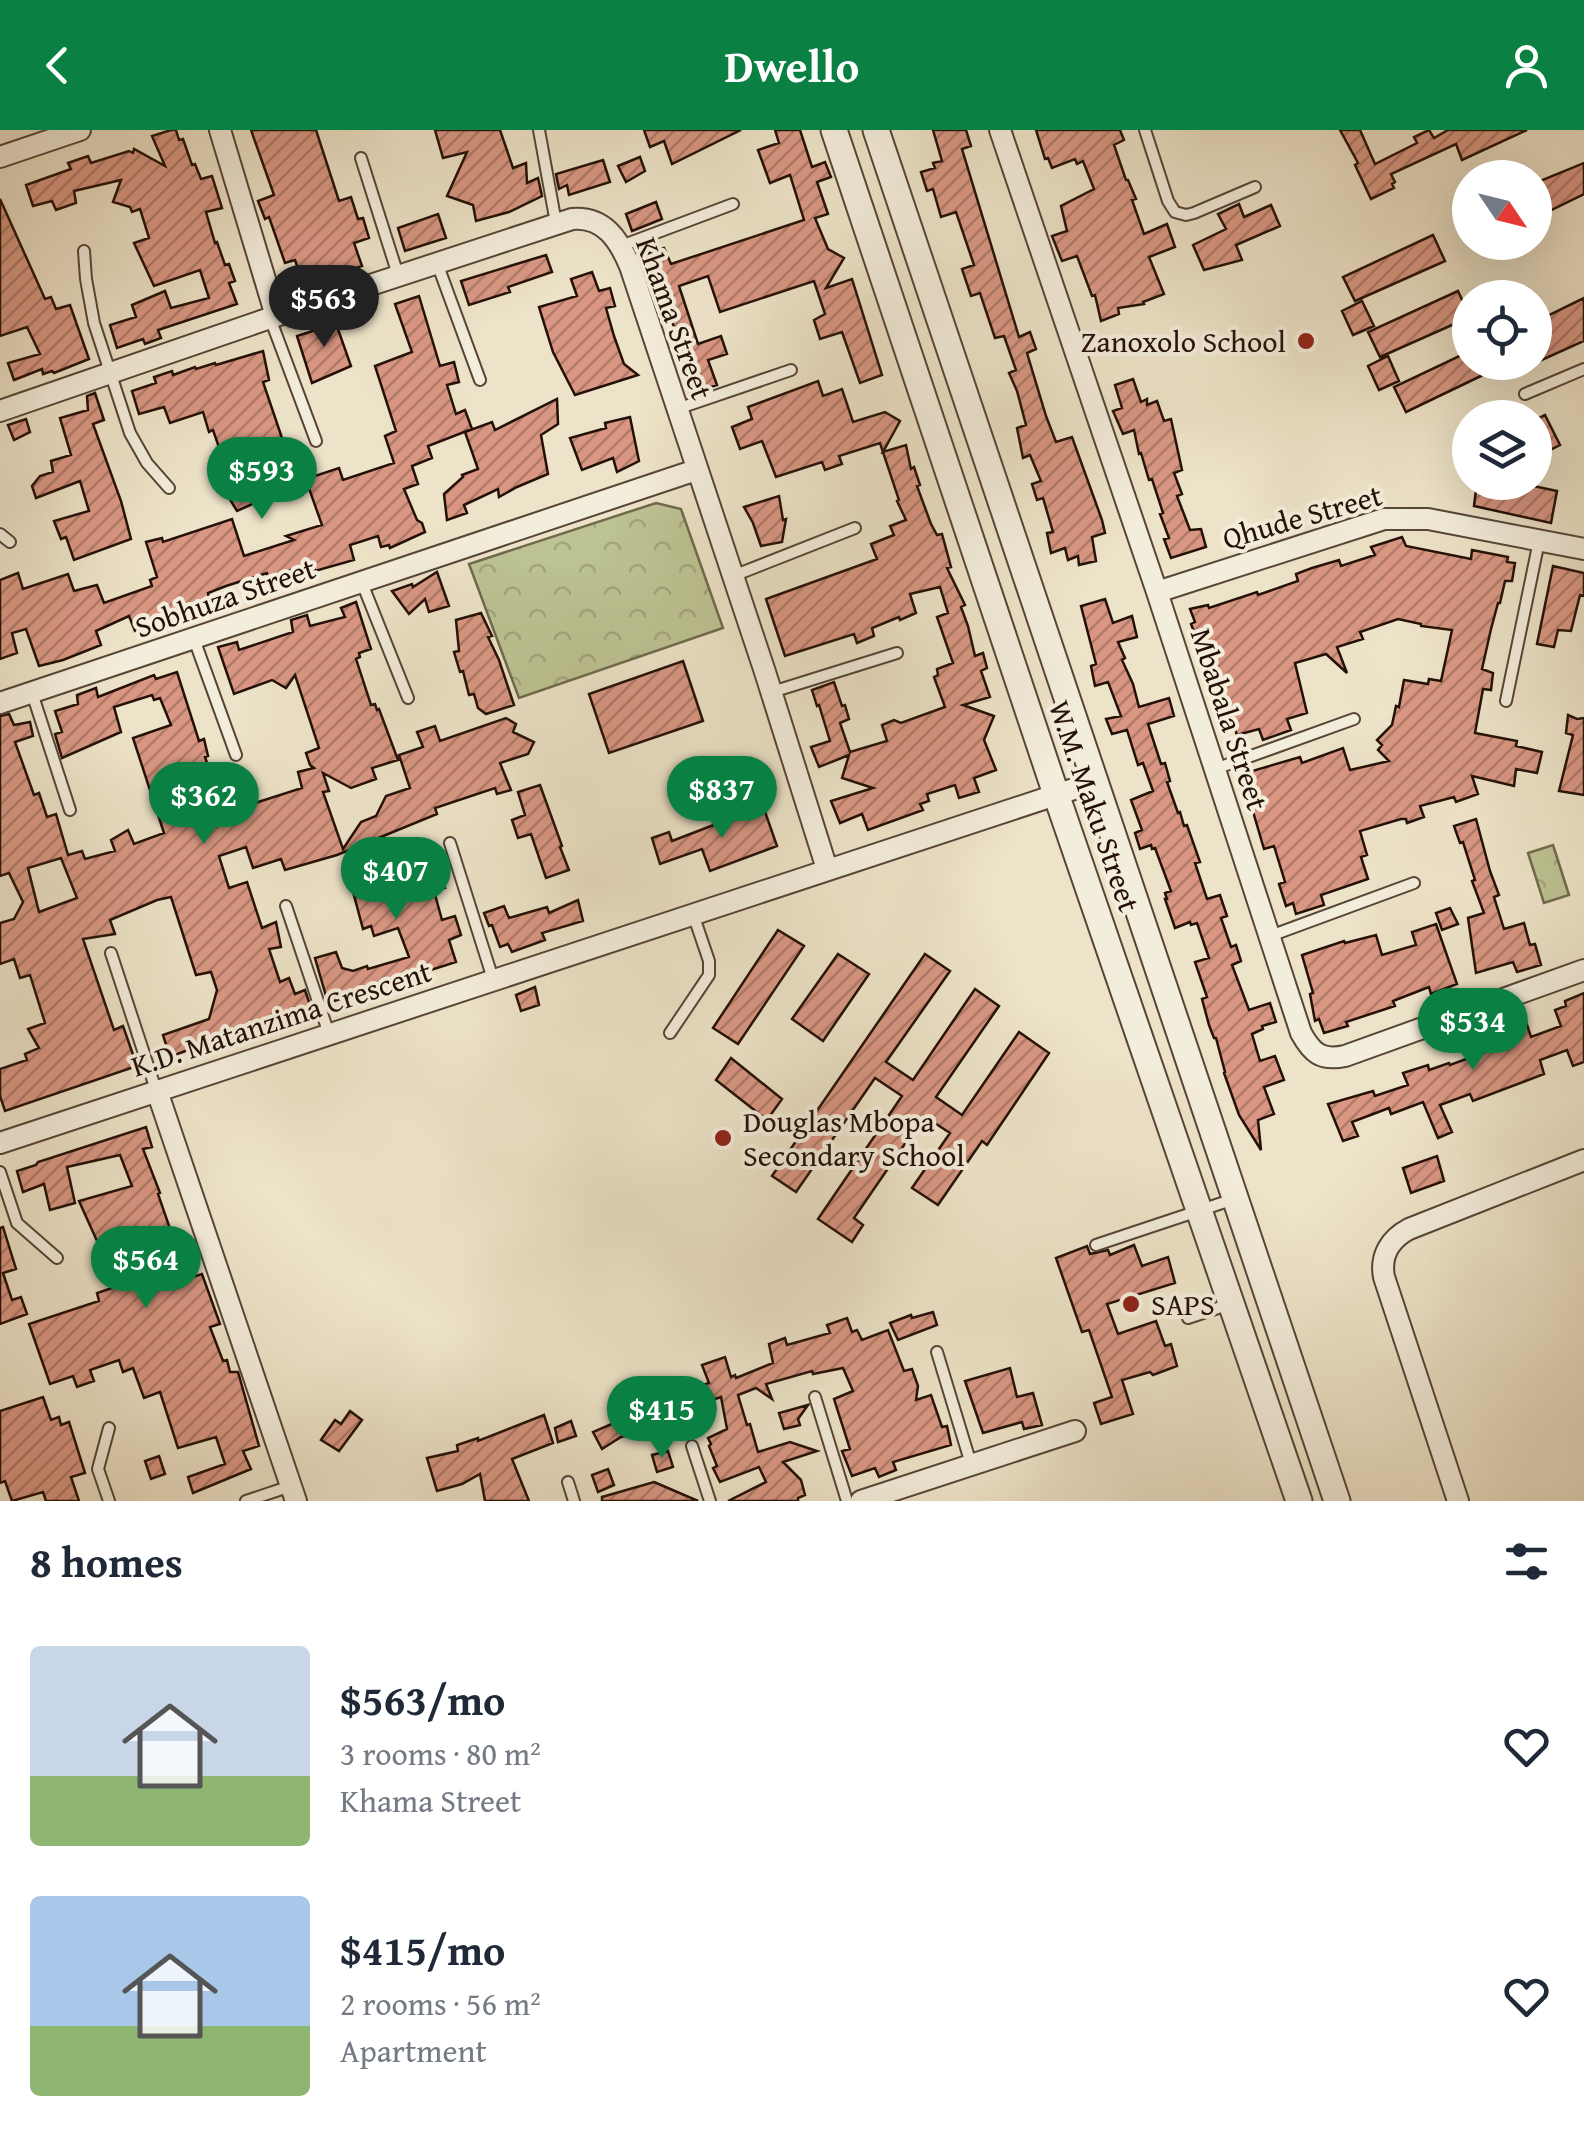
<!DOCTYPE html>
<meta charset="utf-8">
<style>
:root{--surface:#fff;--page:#f6f6f7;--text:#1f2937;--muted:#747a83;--accent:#0b8043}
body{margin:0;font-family:"Gentium Book Plus",serif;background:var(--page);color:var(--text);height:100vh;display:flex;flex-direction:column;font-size:38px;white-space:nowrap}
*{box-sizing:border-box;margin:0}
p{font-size:32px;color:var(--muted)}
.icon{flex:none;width:55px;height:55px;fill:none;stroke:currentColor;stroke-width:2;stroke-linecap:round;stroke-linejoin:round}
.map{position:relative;height:1371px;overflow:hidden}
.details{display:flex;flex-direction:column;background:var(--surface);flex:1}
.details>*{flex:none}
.needle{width:65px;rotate:125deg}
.controls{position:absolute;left:1452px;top:30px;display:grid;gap:20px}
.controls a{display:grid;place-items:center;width:100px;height:100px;border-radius:50%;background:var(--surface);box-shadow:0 10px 40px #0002;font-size:50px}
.price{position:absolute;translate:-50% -85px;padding:0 22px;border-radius:35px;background:var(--accent);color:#fff;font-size:32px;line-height:65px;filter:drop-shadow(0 2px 5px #0008)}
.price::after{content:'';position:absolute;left:50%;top:60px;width:30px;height:22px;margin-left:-15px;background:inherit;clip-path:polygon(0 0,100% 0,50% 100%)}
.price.on{background:#222;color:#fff}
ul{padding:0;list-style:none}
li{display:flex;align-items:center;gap:30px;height:250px;padding:0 30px}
li span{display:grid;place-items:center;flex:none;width:280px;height:200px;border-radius:10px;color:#555}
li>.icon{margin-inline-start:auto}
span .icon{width:120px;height:120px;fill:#fffc;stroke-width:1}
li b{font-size:42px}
h2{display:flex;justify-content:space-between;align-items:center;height:120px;padding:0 30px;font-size:42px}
header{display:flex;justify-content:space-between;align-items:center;height:130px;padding:0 30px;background:var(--accent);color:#fff;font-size:45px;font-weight:700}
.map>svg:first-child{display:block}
</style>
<header><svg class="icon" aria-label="back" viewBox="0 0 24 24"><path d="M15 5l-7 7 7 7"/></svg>Dwello<svg class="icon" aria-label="person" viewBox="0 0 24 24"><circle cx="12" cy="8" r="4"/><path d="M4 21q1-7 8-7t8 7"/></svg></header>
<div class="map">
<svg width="1584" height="1371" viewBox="0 0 1584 1371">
<defs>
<pattern id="park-crowns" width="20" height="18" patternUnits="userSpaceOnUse" patternTransform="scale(2.5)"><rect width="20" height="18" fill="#bdc393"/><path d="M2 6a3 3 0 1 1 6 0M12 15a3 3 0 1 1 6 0" fill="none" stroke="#a2a67d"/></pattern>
<pattern id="building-hatch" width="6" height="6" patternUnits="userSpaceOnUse" patternTransform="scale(2.5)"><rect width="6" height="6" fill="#d99783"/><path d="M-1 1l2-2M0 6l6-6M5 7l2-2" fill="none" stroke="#b07a69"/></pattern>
</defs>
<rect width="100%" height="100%" fill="#ede3c8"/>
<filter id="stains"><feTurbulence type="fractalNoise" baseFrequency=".002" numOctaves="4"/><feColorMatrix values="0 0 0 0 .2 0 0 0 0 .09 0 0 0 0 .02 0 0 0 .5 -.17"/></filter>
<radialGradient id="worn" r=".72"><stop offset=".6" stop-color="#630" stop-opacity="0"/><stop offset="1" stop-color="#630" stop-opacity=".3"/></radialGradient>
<path fill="url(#park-crowns)" stroke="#706a4d" stroke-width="2.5" d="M656 373 681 379 723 498 519 568 469 434Z
M1553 715 1569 765 1544 773 1528 723Z"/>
<path fill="url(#building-hatch)" stroke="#241007" stroke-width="2.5" fill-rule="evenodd" d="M171 0H176L179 10 183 9 192 35 195 34 201 49 212 46 222 78 206 82 215 113 217 112 225 135 229 134 235 151 229 153 237 174 158 200 161 208 145 214 143 209 117 218 110 195 136 187 132 175 165 161 171 178 209 168 200 140 154 156 134 113 149 108 140 79 132 82 130 77 113 72 121 50 74 61 76 73 56 80 52 71 33 76 26 55 71 39 68 33 88 26 91 33 129 21 133 23 134 19 165 36 152 6Z
M251 0H316L339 71 351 67 358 89 363 88 369 108 354 113 362 136 304 155 295 130 285 133 269 87 265 89 258 71 274 65Z
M435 0H500L513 38 526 33 527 53 538 48 542 66 509 82 476 91 473 75 447 66 467 22 443 28Z
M644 0H741L672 34 664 11 650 17Z
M775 0H800L812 37 825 32 831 47 817 52 828 84 815 88 828 119 844 128 826 158 852 149 882 245 860 253 842 202 820 209 814 190 825 184 814 151 720 182 708 146 679 156 698 214 721 206 727 224 708 230 717 255 690 264 684 245 687 244 682 220 648 123 664 118 671 134 804 90 790 45 770 53 758 20 779 13Z
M933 0H966L971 16 962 19 1019 207 1030 202 1036 219 1027 223 1046 286 1056 312 1072 307 1102 390 1105 403 1092 407 1096 431 1079 435 1078 426 1068 430 1065 418 1051 423 1047 403 1053 402 1043 368 1037 370 1032 354 1041 351 1030 325 1023 328 1017 298 1026 295 1017 261 1009 243 1016 240 1004 206 995 208 980 163 971 166 962 139 974 135 956 82 941 87 933 59 927 61 921 42 935 38 933 33 942 31Z
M1036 0H1120L1124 10 1114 15 1126 50H1128L1136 69 1132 70 1144 104 1167 94 1175 117 1149 127 1164 164 1143 172 1144 174 1118 178 1119 184 1101 191 1095 165 1092 166 1077 126 1062 131 1052 106 1067 101 1061 76 1094 59 1083 31 1077 34 1075 29 1052 38 1048 28 1045 29Z
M1340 0H1360L1375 34 1417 13 1414 7 1429 0 1434 8 1448 0H1527L1462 30 1456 14 1391 44 1395 52 1392 54 1394 58 1371 69 1355 35 1358 33Z
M640 27 645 41 626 52 618 36Z
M603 30 610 52 569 65 567 55 559 59 556 44Z
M1584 33V64L1535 88V53Z
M0 69 45 169 51 167 56 179 70 175 89 229 54 243 52 241 43 244 42 239 14 250 8 233 40 224 27 197 0 206Z
M656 72 662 89 632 101 626 84Z
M1239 74 1244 87 1271 75 1280 96 1236 115 1242 130 1204 140 1193 115 1226 99 1218 84Z
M438 84 446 108 405 121 398 98Z
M1433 105 1445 131 1355 171 1343 147Z
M546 125 552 142 508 157 510 162 469 175 461 151Z
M592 142 599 161 610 158 615 176 606 178 614 206 624 234 638 245 575 265 553 222 539 177 577 166 571 149Z
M1458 161 1470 187 1380 227 1368 202Z
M419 166 440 236 454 232 459 252 447 255 456 284 465 280 472 299 428 316 432 328 412 336 418 354 404 359 417 390 422 393 425 402 390 418 389 415 381 417 378 406 350 415 354 430 315 441 313 433 284 442 288 456 273 461 267 443 226 456 208 463 210 472 184 480 185 486 148 500 146 497 135 501 129 486 96 501 101 515 63 530 39 536 26 499 12 503 17 523 0 529V450L18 443 23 459 68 444 74 461 97 455 104 473 152 456 150 450 157 447 146 412 162 408 163 412 232 389 244 426 294 410 286 406 322 395 306 350 237 381 225 361 300 333 306 349 339 338 343 350 394 333 385 306 396 301 375 236 412 222 395 174Z
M1584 168V211L1535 233V192Z
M1362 171 1374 196 1353 205 1342 181Z
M333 185 351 236 312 253 297 206 322 198 319 190Z
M263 221 269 250 263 252 282 308 223 329 213 300 209 302 203 282 170 293 164 277 139 284 132 261 156 253 154 247 172 241 173 245 195 237 196 239 215 233 216 235Z
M1470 221V232H1510L1406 282 1394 257Z
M1388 226 1399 251 1379 260 1368 236Z
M1133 249 1141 272 1147 269V275L1157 271 1164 291 1171 289 1182 340 1174 343 1182 364 1177 366 1190 400 1201 399 1206 417 1171 428 1164 409 1169 408 1160 384 1163 383 1152 349 1149 350 1141 323 1139 324 1134 300 1123 304 1113 281 1122 278 1115 255Z
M818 251 823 266 842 259 853 292 885 282 900 291 883 322 906 315 911 339 914 337 920 355 917 356 931 394 937 405 942 404 951 437 947 438 965 475 961 477 968 496 975 526 983 523 987 538 981 541 990 567 963 575 994 586 984 610 996 640 974 648 979 662 959 668 955 655 927 664 929 671 920 674 923 680 868 700 862 684 840 693 831 671 873 658 842 648 849 625 819 637 811 617 830 611 819 575 817 576 812 560 834 552 842 576 845 575 849 589 840 593 850 622 887 611 882 595 894 590 901 593 945 577 934 547 938 545 937 539 953 533 937 487 948 483 940 457 910 464 916 483 900 490 899 487 872 498 874 506 857 513 854 504 785 526 766 469 877 429 871 414 894 405 890 396 906 390 897 371 899 370 880 313 839 326 842 334 825 340 822 332 776 347 762 311 740 319 732 297 752 289 748 277Z
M95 263 104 290 93 294 121 371 131 409 74 430 66 407 61 409 54 391 89 381 80 351 36 368 32 356 40 346 53 342 51 331 71 325 60 288 88 280 87 266Z
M557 269 558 294 541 305 548 344 517 357 499 367 498 359 464 375 467 383 447 390 444 364 463 347 462 345 478 339 465 302 492 292 495 300Z
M1545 285 1560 315 1546 322 1535 301V290Z
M630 287 639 331 617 342 613 328 582 340 570 308 606 298 605 293Z
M26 289 30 302 14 310 8 295Z
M1477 352H1515L1557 361 1551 393 1474 376Z
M779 366 783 390 786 389 782 412 761 416 753 393 744 377Z
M1402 407 1406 416 1471 429 1472 420 1508 427 1507 432 1515 433 1512 451H1505L1500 473H1498L1491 499 1482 539 1493 543 1491 560 1483 559 1475 603 1517 611 1516 616 1542 622 1537 643 1516 639 1514 656 1472 646 1478 664 1456 672 1454 667 1420 676 1424 687 1407 693 1406 689H1401L1360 701 1367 725 1361 727 1368 749 1321 765 1324 775 1296 784 1293 773 1286 776 1279 754 1285 752 1274 716 1264 719 1242 644 1300 627 1302 633 1343 618 1350 640 1389 631 1378 620 1382 615 1377 610 1392 595 1396 576 1399 577 1404 550 1428 554 1429 549 1441 551 1452 500 1421 496V494L1398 489 1360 502 1363 509 1337 517 1347 543 1326 524 1295 533 1307 583 1287 589 1291 600 1263 610 1259 599 1237 605 1203 505 1196 507 1191 494 1195 492 1190 479 1208 475 1209 478 1257 462 1258 465 1298 451 1296 444 1312 438 1339 430 1341 436 1375 425 1371 417Z
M1553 436 1584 443V466L1580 465 1571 501 1558 500 1554 517 1537 514Z
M437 442 449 476 429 482 425 469 409 484 392 461 412 454 413 457Z
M1105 469 1113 493 1132 486 1137 507 1118 512 1125 528 1122 530 1133 554 1139 577 1169 568 1174 586 1148 594 1161 634 1165 633 1170 651 1167 652 1178 683 1180 682 1184 696 1187 695 1200 732 1195 733 1207 769 1220 765 1227 786 1221 788 1231 817 1236 815 1241 831 1232 835 1249 880 1270 873 1276 892 1262 896 1263 899 1252 904 1260 931 1275 926 1284 950 1264 957 1274 984 1258 990 1261 1020 1239 985 1224 943 1225 942 1216 908H1214L1209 895 1202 869 1207 867 1195 832 1209 828 1197 793 1191 795 1190 792 1175 798 1165 769H1167L1165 763 1171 761 1155 718 1152 719 1151 715 1140 719 1135 703 1142 700 1131 670 1153 661 1143 633 1138 635 1127 600 1112 604 1106 589 1121 586 1108 552 1095 556 1091 536 1096 534 1081 476Z
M356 472 371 519 359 523 360 527 356 529 371 575 375 574 377 580 379 579 398 630 372 638 376 649 351 658 323 643 329 661 323 662 343 719 361 692 376 686 386 666 410 658 399 625 423 617 417 602 435 596 440 611 506 588 516 594 513 602 534 612 528 624 500 633 511 660 497 664 495 658 435 678 437 684 337 725 285 740 281 729 253 738 246 717 219 726 229 758 247 752 262 798 276 792 281 817 269 819 280 852 289 848 295 864 305 860 311 878 296 881 270 893V895L223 913 221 907 170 927 163 905 209 889 217 860 211 842 196 845 171 767 157 770 110 790 115 804 83 809 114 900 123 896 137 936 5 981 0 966V939L27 930 25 924 39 918 28 899 45 893 30 845 20 848 14 829 0 834V793L14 789 23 772 9 743 0 746V586L9 584 14 595 30 592 33 606 15 612 34 665 39 663 47 687 56 684 68 725 82 721 85 729 115 721 111 710 128 700 134 714 164 703 133 608 171 595 160 568 154 570 152 565 114 577 121 602 62 628 55 604 62 602 55 581 78 574 77 565 96 558 98 567 154 545 156 549 177 542 199 611 204 609 208 626 205 627 215 657 220 656 227 682 302 658 298 642 314 638 310 635 306 623 319 618 295 545 286 558 272 550 234 564 218 517 237 512 239 520 293 502 291 490 307 485 310 496 345 487 341 478ZM61 728 77 768 39 782 28 738Z
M481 483 492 506 488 507 499 530 514 575 486 584 478 578 474 564 469 565 463 541 460 542 454 522 459 521 456 490Z
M683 531 703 591 609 623 589 564Z
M1568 585 1577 589 1584 588V665L1559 661 1573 605 1566 603Z
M540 655 562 716 560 717 569 740 546 748 531 704 518 708 512 690 525 685 518 662Z
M763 676 777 716 710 741 702 719 660 734 652 708 669 702 672 711Z
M1476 689 1490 741 1499 765 1494 767 1504 799 1524 793 1530 815 1535 814 1541 835 1517 842 1513 832 1476 843 1468 788 1484 783 1472 751 1475 750 1463 712 1460 713 1454 696Z
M432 715 445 758 434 761 442 790 455 786 461 805 449 810 456 832 328 873 315 828 336 822 342 838 353 841 367 836 368 839 409 827 398 798 374 806 371 796 363 799 347 739Z
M578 770 583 791 542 803 545 810 512 822 508 814 500 817 492 795 489 796 484 783 504 776 509 788 547 777 549 783Z
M1450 778 1458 794 1442 800 1436 783Z
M1436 794 1457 854 1431 864 1429 857 1393 871 1395 876 1346 892 1348 896 1324 903 1319 889 1315 891 1310 864 1313 863 1302 825 1344 811 1345 813 1376 805 1382 825 1416 815 1412 802Z
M778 800 804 816 738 914 713 898Z
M838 824 869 844 823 911 792 889Z
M925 824 950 841 886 932 913 950 975 859 999 876 936 967 962 985 1019 902 1049 923 987 1015 982 1011 938 1075 912 1058 950 1003 924 986 854 1088 863 1095 852 1112 818 1089 902 966 875 948 796 1062 772 1046Z
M535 857 539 875 521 881 516 865Z
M1584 863V932L1573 936 1567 920 1540 930 1544 944 1473 971 1470 964 1440 975 1452 1002 1438 1008 1423 972 1391 984 1389 978 1352 992 1358 1006 1343 1011 1328 974 1373 961 1375 966 1408 955 1403 943 1428 935 1429 940 1449 933 1450 935 1513 912 1506 895 1520 891 1521 894 1526 892 1531 907 1561 896 1555 880 1566 876 1565 871Z
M731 928 782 969 767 990 716 950Z
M146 997 152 1017 143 1019 160 1063 158 1064 178 1122 185 1119 193 1147 202 1144 220 1194 210 1197 223 1231 227 1230 230 1242H238L259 1316 243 1321 251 1339 193 1363 188 1347 225 1334 216 1307 178 1318 160 1262 144 1268 133 1238 123 1242 119 1230 90 1240 94 1251 77 1257 73 1246 50 1254 29 1194 99 1171 97 1163 121 1155 109 1106 97 1111 79 1071 132 1056 120 1025 67 1037 75 1073 50 1080 44 1054 23 1062 17 1041 36 1035 38 1032Z
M1437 1026 1444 1051 1411 1063 1403 1038Z
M3 1097 16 1139 3 1143 12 1170 21 1167 27 1184 0 1194V1098Z
M1134 1115 1142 1136 1168 1127 1175 1153 1107 1174 1118 1204 1156 1191 1165 1216 1171 1214 1177 1236 1153 1245 1150 1242 1122 1250 1133 1284 1101 1294 1094 1273 1112 1267 1089 1200 1082 1202 1056 1128 1087 1116 1090 1124 1108 1120 1110 1125Z
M933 1182 937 1195 898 1210 890 1193 911 1185 912 1188Z
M847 1188 852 1202 857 1200 862 1210 888 1200 904 1241 912 1239 918 1256 916 1270 931 1265 942 1297 947 1296 951 1315 893 1332 896 1340 879 1347 875 1338 852 1346 842 1321 850 1319 834 1269 853 1261 843 1238 813 1244 812 1241 766 1254 772 1269 756 1258 738 1265 747 1295 750 1294 758 1322 790 1312 817 1321 783 1332 801 1350 805 1365 798 1368V1371H728L766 1352 759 1337 720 1352 713 1338 717 1336 709 1316 711 1314 708 1308 727 1299 721 1267 661 1287 659 1286 638 1296 640 1302 621 1307 602 1319 593 1302 623 1289 617 1273 621 1272 618 1265 642 1254 663 1248 669 1266 709 1253 702 1235 725 1227 731 1247 735 1245 736 1248 773 1233 769 1214 785 1208 787 1215 830 1203 827 1195Z
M1010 1238 1017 1267 1033 1263 1042 1295 1024 1299 1022 1292 983 1303 965 1251Z
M43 1267 51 1290 59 1287 61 1295 69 1292 85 1343 71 1347 79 1371H46L43 1362 12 1371 5 1351 0 1353V1281Z
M808 1275 798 1289 800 1295 784 1299 779 1283Z
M350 1281 362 1290 339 1321 321 1310 335 1290 341 1294Z
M544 1285 553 1313 512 1329 529 1371H485L480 1344 462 1354 437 1361 427 1328 458 1321 457 1315 478 1308V1311Z
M571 1291 576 1306 558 1312 555 1298Z
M668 1321 673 1337 657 1342 652 1325Z
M159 1326 165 1344 151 1349 145 1331Z
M608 1339 614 1355 598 1362 592 1345Z
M654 1352 698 1371H602V1367Z"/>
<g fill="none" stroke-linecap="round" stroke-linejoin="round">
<g stroke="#564537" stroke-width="14">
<path id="service" d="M539 0 556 93
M1145 0 1168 71 1175 82 1186 85 1194 83 1255 57
M361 28 398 145
M621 116 733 74
M84 121 86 149 94 193 130 303 147 333 169 358
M437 133 480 250
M270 188 316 311
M1525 264 1584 239
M677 279 791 240
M0 404 10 412
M733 446 855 398
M362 453 408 568
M194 509 236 625
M772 562 897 523
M32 563 70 680
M1506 571 1539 411
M1215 639 1354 589
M450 713 493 849
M286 776 329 904
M1270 806 1414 753
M111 823 156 960
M670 903 709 845V831L693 784
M0 1042 17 1093 57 1128
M1096 1115 1234 1069
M1188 1188 1230 1174
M937 1222 971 1334
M815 1267 847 1371
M692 1316 710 1371
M568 1352 574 1371
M109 1371 98 1339 109 1298
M246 1371 291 1356"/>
</g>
<g stroke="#564537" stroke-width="24">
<path id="minor" d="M220 0 276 186
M1000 0 1157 462 1301 903C1312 923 1321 931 1345 926L1584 840
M0 27 80 0
M0 281 270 188 572 89C604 86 619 110 630 136L765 542 827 739
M1157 462 1384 389H1428L1584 419
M0 573 696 340
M157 961 296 1371
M0 1013 1095 652
M861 1371 1075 1301
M1458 1371 1384 1147C1380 1126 1390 1109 1409 1099L1584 1030"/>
</g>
<g stroke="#564537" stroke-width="29">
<path id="tertiary" d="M834 0 1056 664 1299 1371
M876 0 1337 1371"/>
</g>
<use href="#service" stroke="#f3eddb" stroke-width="10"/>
<use href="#minor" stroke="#f3eddb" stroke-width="20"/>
<use href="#tertiary" stroke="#f3eddb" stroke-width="25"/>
</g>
<g fill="#8f2418" stroke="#f3eddb" stroke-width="4">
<circle cx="1306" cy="211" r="10"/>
<circle cx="723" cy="1008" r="10"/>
<circle cx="1131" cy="1174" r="10"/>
</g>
<g text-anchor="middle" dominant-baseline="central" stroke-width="8" stroke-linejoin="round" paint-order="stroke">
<g font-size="30" fill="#241007" stroke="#f3eddb">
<text transform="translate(675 188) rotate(70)">Khama Street</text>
<text transform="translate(1302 386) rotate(-16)">Qhude Street</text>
<text transform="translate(225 467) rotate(-19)">Sobhuza Street</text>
<text transform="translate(1230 589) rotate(72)">Mbabala Street</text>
<text transform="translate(1095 676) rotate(71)">W.M. Maku Street</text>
<text transform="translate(281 888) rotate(-18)">K.D. Matanzima Crescent</text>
</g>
<g font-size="30" fill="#241007" stroke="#f3eddb" text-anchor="start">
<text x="1286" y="211" text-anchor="end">Zanoxolo School</text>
<text x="743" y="991">Douglas Mbopa<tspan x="743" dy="34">Secondary School</tspan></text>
<text x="1151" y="1174">SAPS</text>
</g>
</g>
<rect width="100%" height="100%" filter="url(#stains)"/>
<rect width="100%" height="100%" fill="url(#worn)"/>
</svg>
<div class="controls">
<a><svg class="needle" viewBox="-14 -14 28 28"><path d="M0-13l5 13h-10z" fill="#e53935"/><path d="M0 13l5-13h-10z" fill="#747a83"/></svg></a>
<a><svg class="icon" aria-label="locate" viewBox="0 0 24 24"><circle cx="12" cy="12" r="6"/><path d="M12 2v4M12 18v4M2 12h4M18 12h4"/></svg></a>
<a><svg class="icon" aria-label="layers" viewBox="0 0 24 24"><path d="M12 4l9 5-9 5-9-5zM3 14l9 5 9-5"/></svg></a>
</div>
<b class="price on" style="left:324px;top:220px">$563</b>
<b class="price" style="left:262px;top:392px">$593</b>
<b class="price" style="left:722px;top:711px">$837</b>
<b class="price" style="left:204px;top:717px">$362</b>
<b class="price" style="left:396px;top:792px">$407</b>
<b class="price" style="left:1473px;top:943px">$534</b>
<b class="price" style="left:146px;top:1181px">$564</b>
<b class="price" style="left:662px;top:1331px">$415</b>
</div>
<section class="details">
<h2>8 homes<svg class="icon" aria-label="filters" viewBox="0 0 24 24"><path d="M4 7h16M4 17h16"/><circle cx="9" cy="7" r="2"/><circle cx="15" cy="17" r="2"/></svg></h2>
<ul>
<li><span style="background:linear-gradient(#c9d6e8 65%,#8fb573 0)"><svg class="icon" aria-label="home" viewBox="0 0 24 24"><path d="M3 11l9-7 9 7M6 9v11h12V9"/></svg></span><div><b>$563/mo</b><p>3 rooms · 80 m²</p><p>Khama Street</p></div><svg class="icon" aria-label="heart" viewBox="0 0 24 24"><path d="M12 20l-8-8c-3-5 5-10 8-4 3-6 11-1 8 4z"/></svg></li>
<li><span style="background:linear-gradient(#a9c7e8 65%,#8fb573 0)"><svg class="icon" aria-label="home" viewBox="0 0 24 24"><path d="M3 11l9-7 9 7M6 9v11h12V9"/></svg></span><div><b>$415/mo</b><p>2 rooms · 56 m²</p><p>Apartment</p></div><svg class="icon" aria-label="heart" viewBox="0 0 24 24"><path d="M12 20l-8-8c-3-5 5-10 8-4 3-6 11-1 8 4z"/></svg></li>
</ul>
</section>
